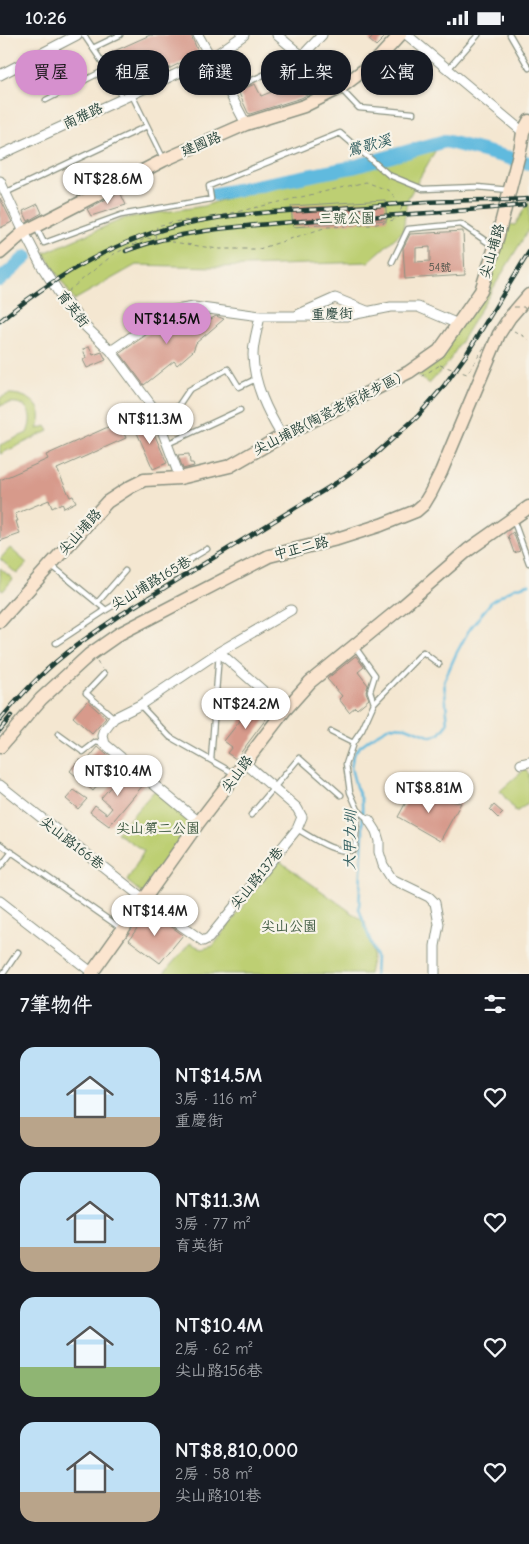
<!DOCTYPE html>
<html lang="zh-TW">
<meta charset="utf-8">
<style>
:root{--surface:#171b24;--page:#242831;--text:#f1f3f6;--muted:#9ea1a6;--accent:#d690ce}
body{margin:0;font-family:"Comic Neue","LXGW WenKai TC",sans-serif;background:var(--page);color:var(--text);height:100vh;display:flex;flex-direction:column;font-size:19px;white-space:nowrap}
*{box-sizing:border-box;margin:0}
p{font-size:16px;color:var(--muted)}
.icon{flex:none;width:28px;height:28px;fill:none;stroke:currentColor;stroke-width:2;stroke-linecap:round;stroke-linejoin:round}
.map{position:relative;height:939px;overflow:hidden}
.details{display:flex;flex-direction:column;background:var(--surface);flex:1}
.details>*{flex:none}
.banner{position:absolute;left:15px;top:15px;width:500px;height:45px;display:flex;gap:10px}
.price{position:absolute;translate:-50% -42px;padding:0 11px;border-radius:18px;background:#fff;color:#222;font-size:16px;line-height:32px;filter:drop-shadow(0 1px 2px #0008)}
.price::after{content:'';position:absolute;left:50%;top:30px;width:15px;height:11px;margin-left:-8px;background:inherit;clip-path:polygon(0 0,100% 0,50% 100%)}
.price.on{background:var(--accent);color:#111}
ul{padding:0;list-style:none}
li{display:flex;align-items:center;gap:15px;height:125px;padding:0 20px}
li span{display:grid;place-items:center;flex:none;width:140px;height:100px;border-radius:15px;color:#555}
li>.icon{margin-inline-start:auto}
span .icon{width:60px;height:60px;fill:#fffc;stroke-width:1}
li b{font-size:21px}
h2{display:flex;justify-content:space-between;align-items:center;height:60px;padding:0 20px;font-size:21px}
.chip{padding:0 18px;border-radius:20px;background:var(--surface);box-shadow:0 1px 4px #0004;font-size:18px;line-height:45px}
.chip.on{background:var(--accent);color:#111}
.status{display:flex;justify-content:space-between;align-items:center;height:35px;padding:0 25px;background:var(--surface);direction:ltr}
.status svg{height:14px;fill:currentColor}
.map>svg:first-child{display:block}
</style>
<div class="status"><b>10:26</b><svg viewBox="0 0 49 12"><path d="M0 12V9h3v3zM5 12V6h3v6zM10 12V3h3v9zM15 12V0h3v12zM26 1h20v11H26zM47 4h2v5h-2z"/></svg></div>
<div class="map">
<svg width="529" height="939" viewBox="0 0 529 939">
<rect width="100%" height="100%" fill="#f7f3e8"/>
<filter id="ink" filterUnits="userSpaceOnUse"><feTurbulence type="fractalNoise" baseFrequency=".02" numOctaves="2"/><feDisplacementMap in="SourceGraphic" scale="10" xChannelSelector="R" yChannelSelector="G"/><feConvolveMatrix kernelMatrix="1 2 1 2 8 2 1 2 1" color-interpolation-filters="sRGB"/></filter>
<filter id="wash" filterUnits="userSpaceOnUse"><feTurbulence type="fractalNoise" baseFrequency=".0096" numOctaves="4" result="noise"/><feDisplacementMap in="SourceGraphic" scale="20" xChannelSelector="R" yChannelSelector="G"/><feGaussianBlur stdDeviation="1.12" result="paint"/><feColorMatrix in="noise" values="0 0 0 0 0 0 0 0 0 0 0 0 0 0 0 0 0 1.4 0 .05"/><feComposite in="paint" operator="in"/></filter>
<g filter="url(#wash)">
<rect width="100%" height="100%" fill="#f4e7d1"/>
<path fill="#bdcf73" stroke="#6e8654" d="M438 111 407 165 403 196 368 227 217 232 136 230 74 265 44 218 125 183 204 171 242 158 368 133Z
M529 166V194L448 328 429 349 415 338 466 281 506 189 515 190Z
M9 359C30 359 48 373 37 394L46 391 49 396 0 419V410L27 398C37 375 22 361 0 371V363Z
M10 513 27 528 17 539 0 524Z
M0 533 13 544 3 556 0 554Z
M525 734 529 739V768L516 777 500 756Z
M155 755 196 787 144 860 127 846 144 816 117 798Z
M278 825 365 887 373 919 369 939H163L190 908 202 914 213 911Z"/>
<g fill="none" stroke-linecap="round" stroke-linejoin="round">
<path stroke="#60bade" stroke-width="2.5" d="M375 939 376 922 359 874 363 799 362 765 356 752 351 733 353 720 359 712 375 700 391 691 406 692 431 702 440 699 448 689 444 646 456 619 469 595 492 566 514 553 529 549"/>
<path stroke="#60bade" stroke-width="14" d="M215 159 353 132 445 106 529 128
M0 245 26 222"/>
</g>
<g id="blocks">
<path fill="#d79a8b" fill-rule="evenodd" d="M150 0H191L199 19 127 54 110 18Z
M374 0H387L376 11 369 5Z
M301 28 326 49 325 51 301 63 250 79 248 78 238 56 255 49 261 61 291 49 284 36Z
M120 157 126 170 91 181 87 174Z
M0 163 12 187 0 193Z
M385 165 387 185 293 192 291 171Z
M38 169 42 178 28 186 23 176Z
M463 196 465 240 405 244 403 213 410 199ZM430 212V226L416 227V213Z
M203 280 204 288 216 281 224 284 196 308 193 316 177 330 174 326 144 350 120 318 163 288 174 283Z
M89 312 93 320 102 317 106 325 87 333 83 325 86 323 83 314Z
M148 385 167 428 153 434 134 391Z
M119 387 126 403 57 434 70 462 73 461 76 467 64 473 62 468 52 473 49 465 15 479 18 486H16L20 499 0 506V445L48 424 46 420Z
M189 419 190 428H193L194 431 183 434 178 420Z
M513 497 520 516 514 518 508 501Z
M356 621 364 632 358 637 368 650 366 657 369 664 357 674 355 672 349 677 339 664 342 661 327 644 354 622Z
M87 666 106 683 92 699 73 682Z
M254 668 269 680 236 724 227 718 232 712 224 706Z
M98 712 116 728 93 756 70 736 79 724 85 728Z
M126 734 144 749 109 791 90 777 95 770 107 779 112 773 101 763Z
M74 755 87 764 78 774 66 764Z
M411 758 461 768 440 806 398 782Z
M494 770 503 778 498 783 490 775Z
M149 876 183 900 160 928 129 905Z"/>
</g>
</g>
<g filter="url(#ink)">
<use href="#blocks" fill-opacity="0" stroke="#8a9282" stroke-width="1"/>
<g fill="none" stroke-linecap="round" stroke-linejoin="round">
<g stroke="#8a9282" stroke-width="7">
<path id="lane" d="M510 0 529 33
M93 13 120 0
M107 34 122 63
M448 34 478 0
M341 54 359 73 413 78
M229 56 302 22
M132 60 164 125
M46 65 107 34 84 0
M5 158 147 91
M36 192 44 208 121 180 211 164 209 151 340 98 389 140 423 154 477 152 509 155
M392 227 408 194 461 189 493 211
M162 395 189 355 228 334 239 352 256 344
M167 409 240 375
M513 484 529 528
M51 530 106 575 207 514
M97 568 125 536
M56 608 106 575
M355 612 375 640 370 656 374 668 362 695 353 708 346 729 350 757 358 775 369 785
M104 639 86 658 114 683
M374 668 423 617 439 629
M140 670 170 702 235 739
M331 697 353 708
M58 699 83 717 96 707 105 709
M211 725 219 618
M251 780 299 723 341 760
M297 794C311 802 339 822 355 814L358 775
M0 809 122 894
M0 832 12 817
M3 939 18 917"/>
</g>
<g stroke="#8a9282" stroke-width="11">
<path id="street" d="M198 0 211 23 246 89
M277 0 340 53
M407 0 523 97
M302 21 322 0
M0 40 77 0
M0 120 211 23 244 0
M0 146 24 197 41 230 61 261 86 292 111 316 154 374 180 443
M299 279 335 263 367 276
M260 281C258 293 253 307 253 320 254 350 267 376 282 401
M111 316 169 276 194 272 260 281H346L391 272H418L458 289
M219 617 285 675
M521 729 529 727
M0 750 145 865 203 906 209 903 297 794 302 782 297 773 245 728
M369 785 376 796 379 806V817L383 830 392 844 429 862 435 868 439 889 435 911V939
M199 787 105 709 103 701 105 695 114 683 140 670 219 617 291 575
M0 866 94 939"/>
</g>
<g stroke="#8a9282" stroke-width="15">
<path id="secondary" d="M0 218 24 197 164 125 246 89 304 71 340 53 376 26 400 0
M0 586 107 467 130 452 144 445 180 443 230 431 282 401 409 337 439 316 481 256 495 212 521 111 523 97 529 86
M0 712 41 664 89 620 119 599 269 521 337 504 381 490 416 476 424 469 430 459 441 437 499 299 510 282 529 260
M91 939 199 787 285 675 310 647 403 571 468 515 529 472"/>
</g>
<path stroke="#8a9282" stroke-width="1" stroke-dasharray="4 4" stroke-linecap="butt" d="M68 256 114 219 147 203 218 214H259L327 192 373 190 397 184 402 172 390 156 366 147 219 181 173 187 157 191 155 204
M514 296 529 304
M422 341 440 330
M97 627 102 634"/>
<use href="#lane" stroke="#fff" stroke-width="4.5"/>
<use href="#street" stroke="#fff" stroke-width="9"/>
<use href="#secondary" stroke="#fbe5cf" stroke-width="12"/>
<g stroke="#1f3d34" stroke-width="4.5">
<path id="rail" d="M126 216C182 194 244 191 304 186 378 181 451 178 524 170
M0 286C44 250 92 219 146 200 202 180 265 177 325 174 368 172 410 167 453 166 478 164 504 166 529 164
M0 685C19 662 39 640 63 621 81 606 101 593 120 580L336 448 371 423 417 382 443 352 466 320 529 217
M0 695 11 681"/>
</g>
<use href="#rail" stroke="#f7f3e8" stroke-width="2.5" stroke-dasharray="8" stroke-linecap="butt"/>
<path stroke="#8a9282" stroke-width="1" stroke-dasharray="4 4" stroke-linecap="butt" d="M440 330 467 339 510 272H524L525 276"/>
</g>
</g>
<g text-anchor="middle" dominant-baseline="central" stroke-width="4.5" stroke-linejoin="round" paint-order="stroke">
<g font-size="11" fill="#4d544a">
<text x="440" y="232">54號</text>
</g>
<g font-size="14" fill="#1f3d34" stroke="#f7f3e8">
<text transform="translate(83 81) rotate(-25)">南雅路</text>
<text transform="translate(201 109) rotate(-23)">建國路</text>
<text transform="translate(492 216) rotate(-74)">尖山埔路</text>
<text transform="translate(73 274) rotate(52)">育英街</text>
<text transform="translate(332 279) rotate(-2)">重慶街</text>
<text transform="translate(327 379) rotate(-27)">尖山埔路(陶瓷老街徒步區)</text>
<text transform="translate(80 497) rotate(-48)">尖山埔路</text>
<text transform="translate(301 513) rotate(-14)">中正二路</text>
<text transform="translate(151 548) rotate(-31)">尖山埔路165巷</text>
<text transform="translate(237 739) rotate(-53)">尖山路</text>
<text transform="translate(72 808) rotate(38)">尖山路166巷</text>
<text transform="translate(257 843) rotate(-51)">尖山路137巷</text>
</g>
<g font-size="14" fill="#3f5a41" stroke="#f7f3e8">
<text x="347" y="183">三號公園</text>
<text x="158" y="793">尖山第二公園</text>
<text x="289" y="891">尖山公園</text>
</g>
<g font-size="15" font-style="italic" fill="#2f5c5e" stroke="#f7f3e8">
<text transform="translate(369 110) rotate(-15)">鶯歌溪</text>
<text transform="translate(350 805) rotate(-89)">大甲九圳</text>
</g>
</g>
</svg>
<b class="price" style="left:108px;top:170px">NT$28.6M</b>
<b class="price on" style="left:167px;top:310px">NT$14.5M</b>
<b class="price" style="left:150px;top:410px">NT$11.3M</b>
<b class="price" style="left:246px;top:695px">NT$24.2M</b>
<b class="price" style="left:118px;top:762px">NT$10.4M</b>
<b class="price" style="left:429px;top:779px">NT$8.81M</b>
<b class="price" style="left:155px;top:902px">NT$14.4M</b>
<div class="banner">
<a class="chip on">買屋</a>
<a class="chip">租屋</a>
<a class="chip">篩選</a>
<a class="chip">新上架</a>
<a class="chip">公寓</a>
</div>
</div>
<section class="details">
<h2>7筆物件<svg class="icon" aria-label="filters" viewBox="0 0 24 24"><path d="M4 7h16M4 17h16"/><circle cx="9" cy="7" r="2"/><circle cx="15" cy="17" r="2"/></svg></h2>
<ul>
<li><span style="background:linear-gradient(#bfe0f5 70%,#b9a48a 0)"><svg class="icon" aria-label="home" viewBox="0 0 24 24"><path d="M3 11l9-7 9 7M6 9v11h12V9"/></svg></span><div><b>NT$14.5M</b><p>3房 · 116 m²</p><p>重慶街</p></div><svg class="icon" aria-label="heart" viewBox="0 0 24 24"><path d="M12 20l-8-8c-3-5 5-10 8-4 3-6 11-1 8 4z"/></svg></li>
<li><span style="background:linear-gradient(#bfe0f5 75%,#b9a48a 0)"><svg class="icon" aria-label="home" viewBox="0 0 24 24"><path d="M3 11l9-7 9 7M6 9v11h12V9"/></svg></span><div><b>NT$11.3M</b><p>3房 · 77 m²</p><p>育英街</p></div><svg class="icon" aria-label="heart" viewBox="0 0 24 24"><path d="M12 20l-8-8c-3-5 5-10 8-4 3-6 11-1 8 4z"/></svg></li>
<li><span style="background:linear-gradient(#bfe0f5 70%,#8fb573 0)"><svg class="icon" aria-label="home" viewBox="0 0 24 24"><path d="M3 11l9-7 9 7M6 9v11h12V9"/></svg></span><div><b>NT$10.4M</b><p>2房 · 62 m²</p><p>尖山路156巷</p></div><svg class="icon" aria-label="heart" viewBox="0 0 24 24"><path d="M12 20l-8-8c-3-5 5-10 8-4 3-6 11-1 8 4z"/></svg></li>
<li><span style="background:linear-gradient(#bfe0f5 70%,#b9a48a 0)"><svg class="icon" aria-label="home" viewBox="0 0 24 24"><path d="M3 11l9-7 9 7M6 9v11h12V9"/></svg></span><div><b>NT$8,810,000</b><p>2房 · 58 m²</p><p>尖山路101巷</p></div><svg class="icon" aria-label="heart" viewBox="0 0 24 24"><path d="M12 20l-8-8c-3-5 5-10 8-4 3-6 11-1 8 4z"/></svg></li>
</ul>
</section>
